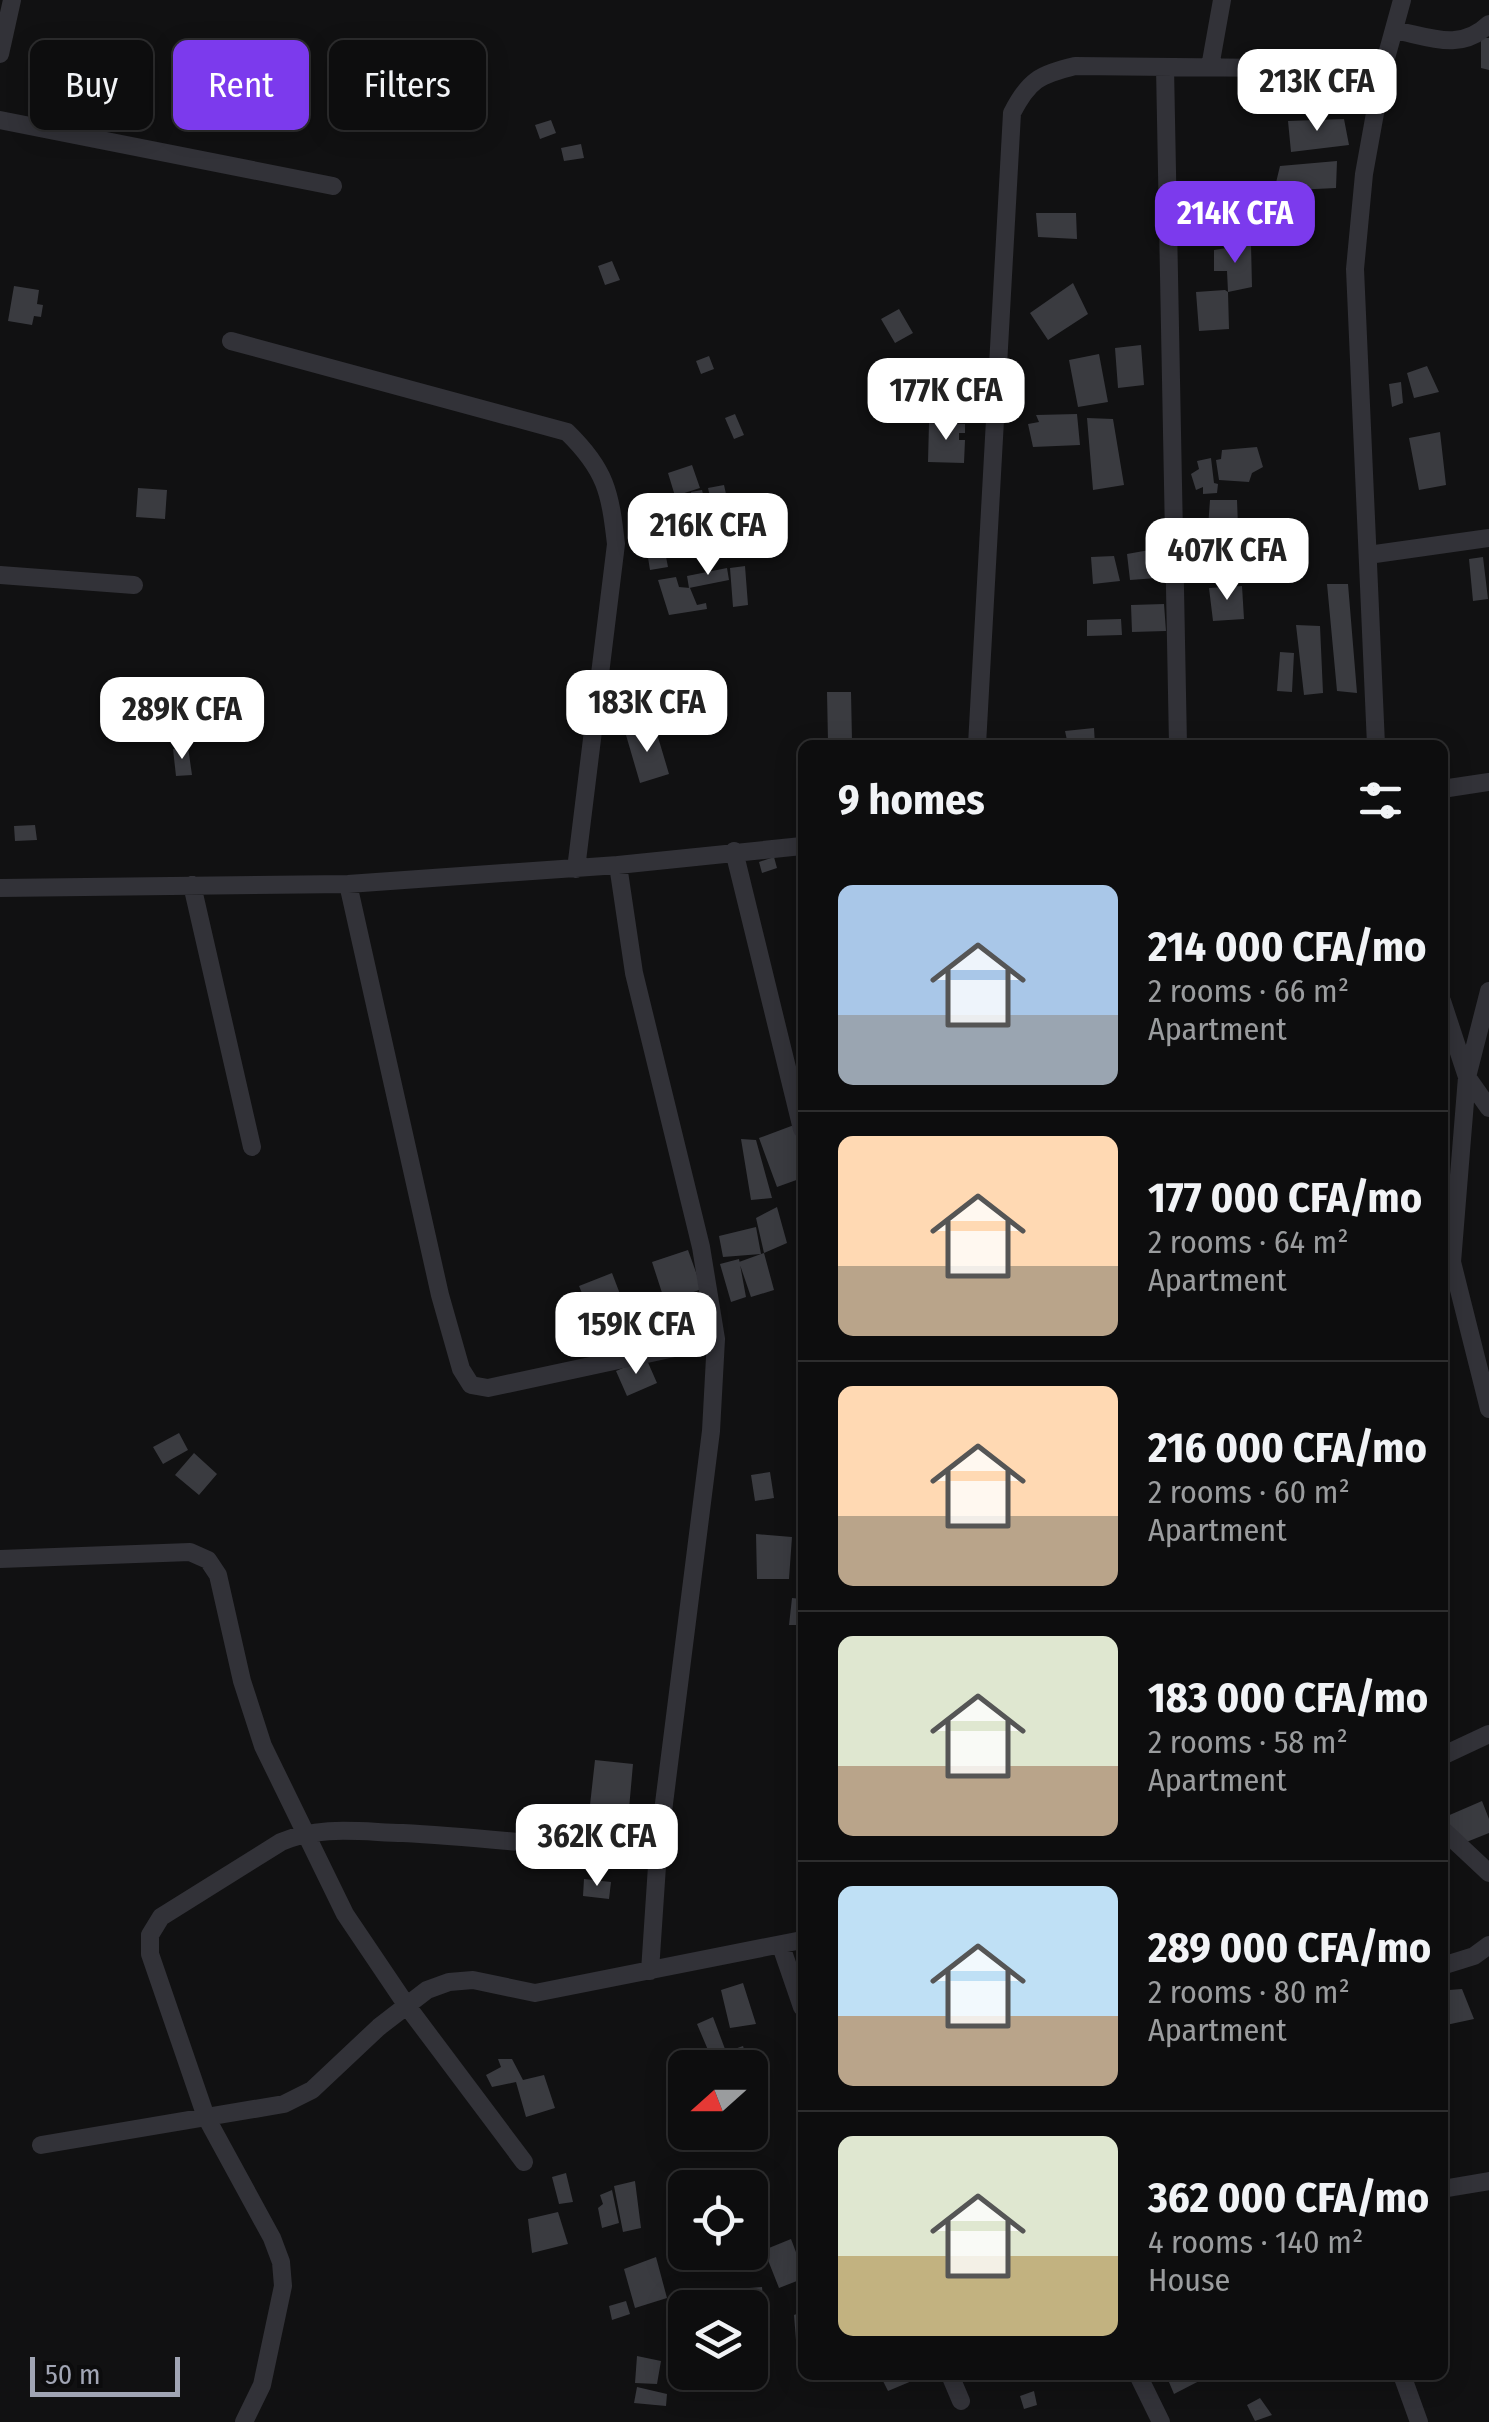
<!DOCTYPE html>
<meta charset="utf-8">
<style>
:root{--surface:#0d0d0e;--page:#1b1b1c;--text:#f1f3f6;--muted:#9a9c9e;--line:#2d2d2e;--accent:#7c3aed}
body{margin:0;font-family:"Fira Sans Condensed",sans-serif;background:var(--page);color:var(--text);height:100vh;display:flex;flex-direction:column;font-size:38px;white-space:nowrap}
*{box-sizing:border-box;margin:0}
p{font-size:32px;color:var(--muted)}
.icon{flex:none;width:55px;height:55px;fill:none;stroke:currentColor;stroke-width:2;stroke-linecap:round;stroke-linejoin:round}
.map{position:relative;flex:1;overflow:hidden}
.drawer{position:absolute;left:798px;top:740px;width:650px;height:1640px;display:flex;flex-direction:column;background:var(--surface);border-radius:15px;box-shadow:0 5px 25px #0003,0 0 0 2px var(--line)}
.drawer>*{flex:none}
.banner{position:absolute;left:30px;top:40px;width:618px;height:90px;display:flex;gap:20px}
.needle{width:65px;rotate:249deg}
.controls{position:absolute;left:668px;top:2050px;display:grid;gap:20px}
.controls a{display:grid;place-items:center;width:100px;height:100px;border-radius:15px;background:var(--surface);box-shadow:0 5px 25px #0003,0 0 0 2px var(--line);font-size:50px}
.scale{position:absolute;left:30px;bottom:25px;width:150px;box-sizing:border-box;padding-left:10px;border:5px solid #a1a5b4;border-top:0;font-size:28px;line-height:35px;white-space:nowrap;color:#a1a5b4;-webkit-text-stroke:8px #0c0c0d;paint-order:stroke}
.price{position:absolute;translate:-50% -85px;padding:0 22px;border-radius:20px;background:#fff;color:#222;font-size:32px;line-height:65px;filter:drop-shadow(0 2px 5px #0008)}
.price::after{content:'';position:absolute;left:50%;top:60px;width:30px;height:22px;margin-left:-15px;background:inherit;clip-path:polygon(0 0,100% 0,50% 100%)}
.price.current{background:var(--accent);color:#fff}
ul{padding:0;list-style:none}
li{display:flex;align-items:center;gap:30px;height:250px;padding:0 40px}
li+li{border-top:2px solid var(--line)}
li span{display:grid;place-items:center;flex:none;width:280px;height:200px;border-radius:15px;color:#555}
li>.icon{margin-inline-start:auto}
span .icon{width:120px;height:120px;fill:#fffc;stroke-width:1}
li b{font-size:42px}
h2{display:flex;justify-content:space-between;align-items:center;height:120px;padding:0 40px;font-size:42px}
.pill{padding:0 35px;border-radius:15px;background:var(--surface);box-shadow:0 5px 25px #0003,0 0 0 2px var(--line);font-size:35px;line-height:90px}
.pill.current{background:var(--accent);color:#fff}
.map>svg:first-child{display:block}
</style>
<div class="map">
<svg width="1489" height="2422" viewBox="0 0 1489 2422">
<rect width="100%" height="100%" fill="#111112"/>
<path fill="#3a3b40" d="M1481 38H1489V70L1481 68Z
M1344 119 1349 145 1291 152 1288 121Z
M551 120 556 133 540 139 535 125Z
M581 144 584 158 564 161 561 148Z
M1337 161 1336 188 1274 191 1280 166Z
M1036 213H1076L1077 239 1038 237Z
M1251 244 1252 287 1228 292 1227 271H1214V250Z
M612 261 620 280 605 285 598 266Z
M1073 283 1088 314 1048 340 1030 313Z
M14 286 39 290 37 304 43 305 41 317 34 316 32 325 8 321Z
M1225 290 1228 292 1229 329 1199 331 1196 292Z
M899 309 913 333 895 343 881 319Z
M1141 345 1144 385 1118 388 1115 348Z
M1099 354 1108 402 1078 407 1069 360Z
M709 356 714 369 701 374 696 361Z
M1427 366 1439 392 1414 398 1407 373Z
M959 377V421L934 422 933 387Z
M1401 382 1403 403 1392 407 1389 384Z
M919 389 925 405 911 411 905 395Z
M735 414 744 435 734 439 725 418Z
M1077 414 1080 445 1033 447 1028 424 1039 422 1036 415Z
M1087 418 1113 419 1124 485 1093 490Z
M929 423 965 424V433H959V440H965L964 463 928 462Z
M1440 432 1446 485 1419 490 1409 438Z
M1257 447 1263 467 1252 473 1249 482 1219 480 1216 460 1221 459 1222 450Z
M1211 458 1214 483 1218 484 1217 493 1203 494V487L1196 490 1191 474 1199 469 1197 461Z
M692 465 700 488 675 496 668 473Z
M724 485 733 525 694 534 687 503 693 501 691 492 702 490 704 498 710 497 708 488Z
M138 488 167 490 165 519 136 517Z
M1210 500H1237L1238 526 1208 528Z
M662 536 668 567 650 570 645 539Z
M1155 549 1157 578 1130 580 1127 554Z
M1114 556 1120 581 1093 584 1091 557Z
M1483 557 1488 599 1473 601 1469 559Z
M745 566 748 605 733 607 730 568Z
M727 568 729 580 689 588 687 576Z
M676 577 679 587 690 588 697 605 706 603 707 609 669 615 658 580Z
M1327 584H1348L1357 693 1337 691Z
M1242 586 1244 619 1213 621 1209 588Z
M1164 604 1166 631 1132 632 1131 605Z
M1121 619 1122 635 1087 636V620Z
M1296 625 1320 626 1323 693 1304 695Z
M1280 652 1294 653 1292 692 1277 691Z
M827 692H851L852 741 828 742Z
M655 727 669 774 640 783 626 735Z
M1094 728 1095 745H1068L1065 731Z
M188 747 192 775 176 776 173 749Z
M35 825 37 840 15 841 14 826Z
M774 857 777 868 762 873 759 862Z
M794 1125 802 1149V1178L777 1187 759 1138Z
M741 1139 756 1140 772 1198 751 1200Z
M777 1207 787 1243 764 1253 756 1218Z
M756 1227 761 1254 764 1253 774 1290 751 1297 739 1262 761 1254 723 1257 719 1236Z
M688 1250 702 1289 665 1302 652 1262Z
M739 1259 746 1297 731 1302 720 1264Z
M612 1273 628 1315 600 1326 589 1298 585 1300 579 1286Z
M646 1358 657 1383 627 1396 616 1371Z
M179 1433 188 1450 163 1464 153 1447Z
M194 1453 217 1474 199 1495 175 1475Z
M770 1472 774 1498 755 1501 751 1475Z
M756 1534 792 1537 789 1579H757Z
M792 1598 802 1599V1625H789Z
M595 1760 633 1764 629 1809 590 1805Z
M1482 1801 1489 1819V1833L1454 1847 1445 1817Z
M584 1879 611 1882 609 1899 583 1896Z
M743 1983 756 2024 730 2028 721 1990Z
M1448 1985 1449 1990 1462 1989 1474 2019 1446 2025 1442 2018V1986Z
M713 2017 725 2049 708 2050 697 2024Z
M743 2046 750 2068H721L719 2062 714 2064 712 2057Z
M498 2059H512L523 2080 544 2075 555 2108 526 2117 516 2082 492 2087 486 2075 501 2067Z
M566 2173 573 2202 559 2204 552 2177Z
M635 2181 641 2228 623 2232 614 2186Z
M612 2190 619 2223 602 2228 598 2208 603 2204 600 2195Z
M558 2212 568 2244 532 2253 528 2219Z
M791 2239 802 2268V2279L779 2288 764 2250Z
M656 2257 667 2298 635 2308 624 2269Z
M762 2287 765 2316 750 2317V2308H738L736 2289Z
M626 2301 630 2314 612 2320 609 2306Z
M802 2312V2338L796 2340 794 2315Z
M637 2356 661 2361 657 2384 635 2383Z
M759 2360 760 2387 724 2391 720 2374 750 2372V2362Z
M880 2375H918L919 2378 888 2391Z
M1166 2375H1204L1205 2378 1174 2394Z
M637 2387 667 2394 666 2406 634 2403Z
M1034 2391 1037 2405 1024 2409 1020 2396Z
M1260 2398 1272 2415 1255 2421 1247 2405Z"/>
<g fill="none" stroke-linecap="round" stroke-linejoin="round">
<path stroke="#323238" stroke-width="18" d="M1394 30C1430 37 1460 52 1489 24
M0 54 12 0
M1165 67 1178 745
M1210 67 1222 0
M0 120 333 186
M231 341 567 432C606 470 610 492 616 544L576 869
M1368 555 1489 538
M0 575 134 585
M977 745 1012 113C1029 80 1039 75 1075 66L1383 69
M1376 745 1355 269 1364 174 1383 69 1402 0
M1442 789 1489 782
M734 851 802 1129
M348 884 440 1295 461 1369 471 1385 488 1388 716 1339
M192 885 252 1147
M0 888 348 884 618 865 802 846
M1442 1001 1467 1077 1489 1108
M1452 1262 1489 1409
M1442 1269 1452 1262 1467 1077 1489 991
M0 1559 190 1552 208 1560 218 1575 242 1681 263 1746 345 1914 407 2006 524 2162
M1442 1756 1489 1734
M1442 1829 1489 1873
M781 1946 802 2007
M1442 1966 1474 1956 1489 1945
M650 1971 658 1851
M41 2145 284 2104 312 2090 379 2027 427 1990 449 1982 473 1980 535 1993 802 1940
M1442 2189 1489 2181
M950 2375 961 2401
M1138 2375 1161 2422
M1402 2375 1419 2422
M244 2422 262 2385 283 2286 281 2262 272 2238 206 2117 150 1954V1935L161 1917 281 1842C320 1825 361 1832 403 1833 488 1837 573 1850 658 1851L711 1431 716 1339 701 1247 634 973 618 865"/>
</g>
</svg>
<div class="controls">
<a><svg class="needle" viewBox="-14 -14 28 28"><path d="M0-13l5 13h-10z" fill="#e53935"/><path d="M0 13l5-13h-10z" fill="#9a9c9e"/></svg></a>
<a><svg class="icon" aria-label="locate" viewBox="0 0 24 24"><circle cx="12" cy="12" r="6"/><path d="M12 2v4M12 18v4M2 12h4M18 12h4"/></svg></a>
<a><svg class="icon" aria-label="layers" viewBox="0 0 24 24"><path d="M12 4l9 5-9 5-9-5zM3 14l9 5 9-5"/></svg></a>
</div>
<div class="scale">50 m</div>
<b class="price" style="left:1317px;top:134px">213K CFA</b>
<b class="price current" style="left:1235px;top:266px">214K CFA</b>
<b class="price" style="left:946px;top:443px">177K CFA</b>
<b class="price" style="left:708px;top:578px">216K CFA</b>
<b class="price" style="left:1227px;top:603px">407K CFA</b>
<b class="price" style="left:647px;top:755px">183K CFA</b>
<b class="price" style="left:182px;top:762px">289K CFA</b>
<b class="price" style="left:636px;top:1377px">159K CFA</b>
<b class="price" style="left:597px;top:1889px">362K CFA</b>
<div class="banner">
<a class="pill">Buy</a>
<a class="pill current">Rent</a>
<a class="pill">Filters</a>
</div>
<section class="drawer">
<h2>9 homes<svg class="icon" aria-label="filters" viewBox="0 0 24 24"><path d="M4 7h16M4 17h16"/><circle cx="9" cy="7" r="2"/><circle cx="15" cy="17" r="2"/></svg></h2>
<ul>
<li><span style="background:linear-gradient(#a9c7e8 65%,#9aa5b1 0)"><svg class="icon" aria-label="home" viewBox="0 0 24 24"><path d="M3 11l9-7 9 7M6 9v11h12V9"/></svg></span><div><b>214 000 CFA/mo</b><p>2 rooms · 66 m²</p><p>Apartment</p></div></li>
<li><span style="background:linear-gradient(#ffd9b3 65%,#b9a48a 0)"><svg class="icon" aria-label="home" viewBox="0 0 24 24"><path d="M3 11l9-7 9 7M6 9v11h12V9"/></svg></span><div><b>177 000 CFA/mo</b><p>2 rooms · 64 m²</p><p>Apartment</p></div></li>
<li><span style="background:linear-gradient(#ffd9b3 65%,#b9a48a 0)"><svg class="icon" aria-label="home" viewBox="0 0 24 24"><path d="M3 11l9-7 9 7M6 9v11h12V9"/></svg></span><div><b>216 000 CFA/mo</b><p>2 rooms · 60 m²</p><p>Apartment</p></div></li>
<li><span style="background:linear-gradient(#dfe7d0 65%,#b9a48a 0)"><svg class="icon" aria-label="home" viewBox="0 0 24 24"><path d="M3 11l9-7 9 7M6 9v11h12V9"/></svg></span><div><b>183 000 CFA/mo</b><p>2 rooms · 58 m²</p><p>Apartment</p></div></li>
<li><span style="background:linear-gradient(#bfe0f5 65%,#b9a48a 0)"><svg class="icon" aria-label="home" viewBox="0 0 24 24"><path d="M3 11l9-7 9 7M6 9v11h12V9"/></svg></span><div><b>289 000 CFA/mo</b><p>2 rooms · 80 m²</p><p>Apartment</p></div></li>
<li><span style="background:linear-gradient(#dfe7d0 60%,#c2b280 0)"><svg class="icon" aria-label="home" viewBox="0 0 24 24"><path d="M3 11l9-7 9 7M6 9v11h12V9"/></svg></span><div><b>362 000 CFA/mo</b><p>4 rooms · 140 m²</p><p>House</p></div></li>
</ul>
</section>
</div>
